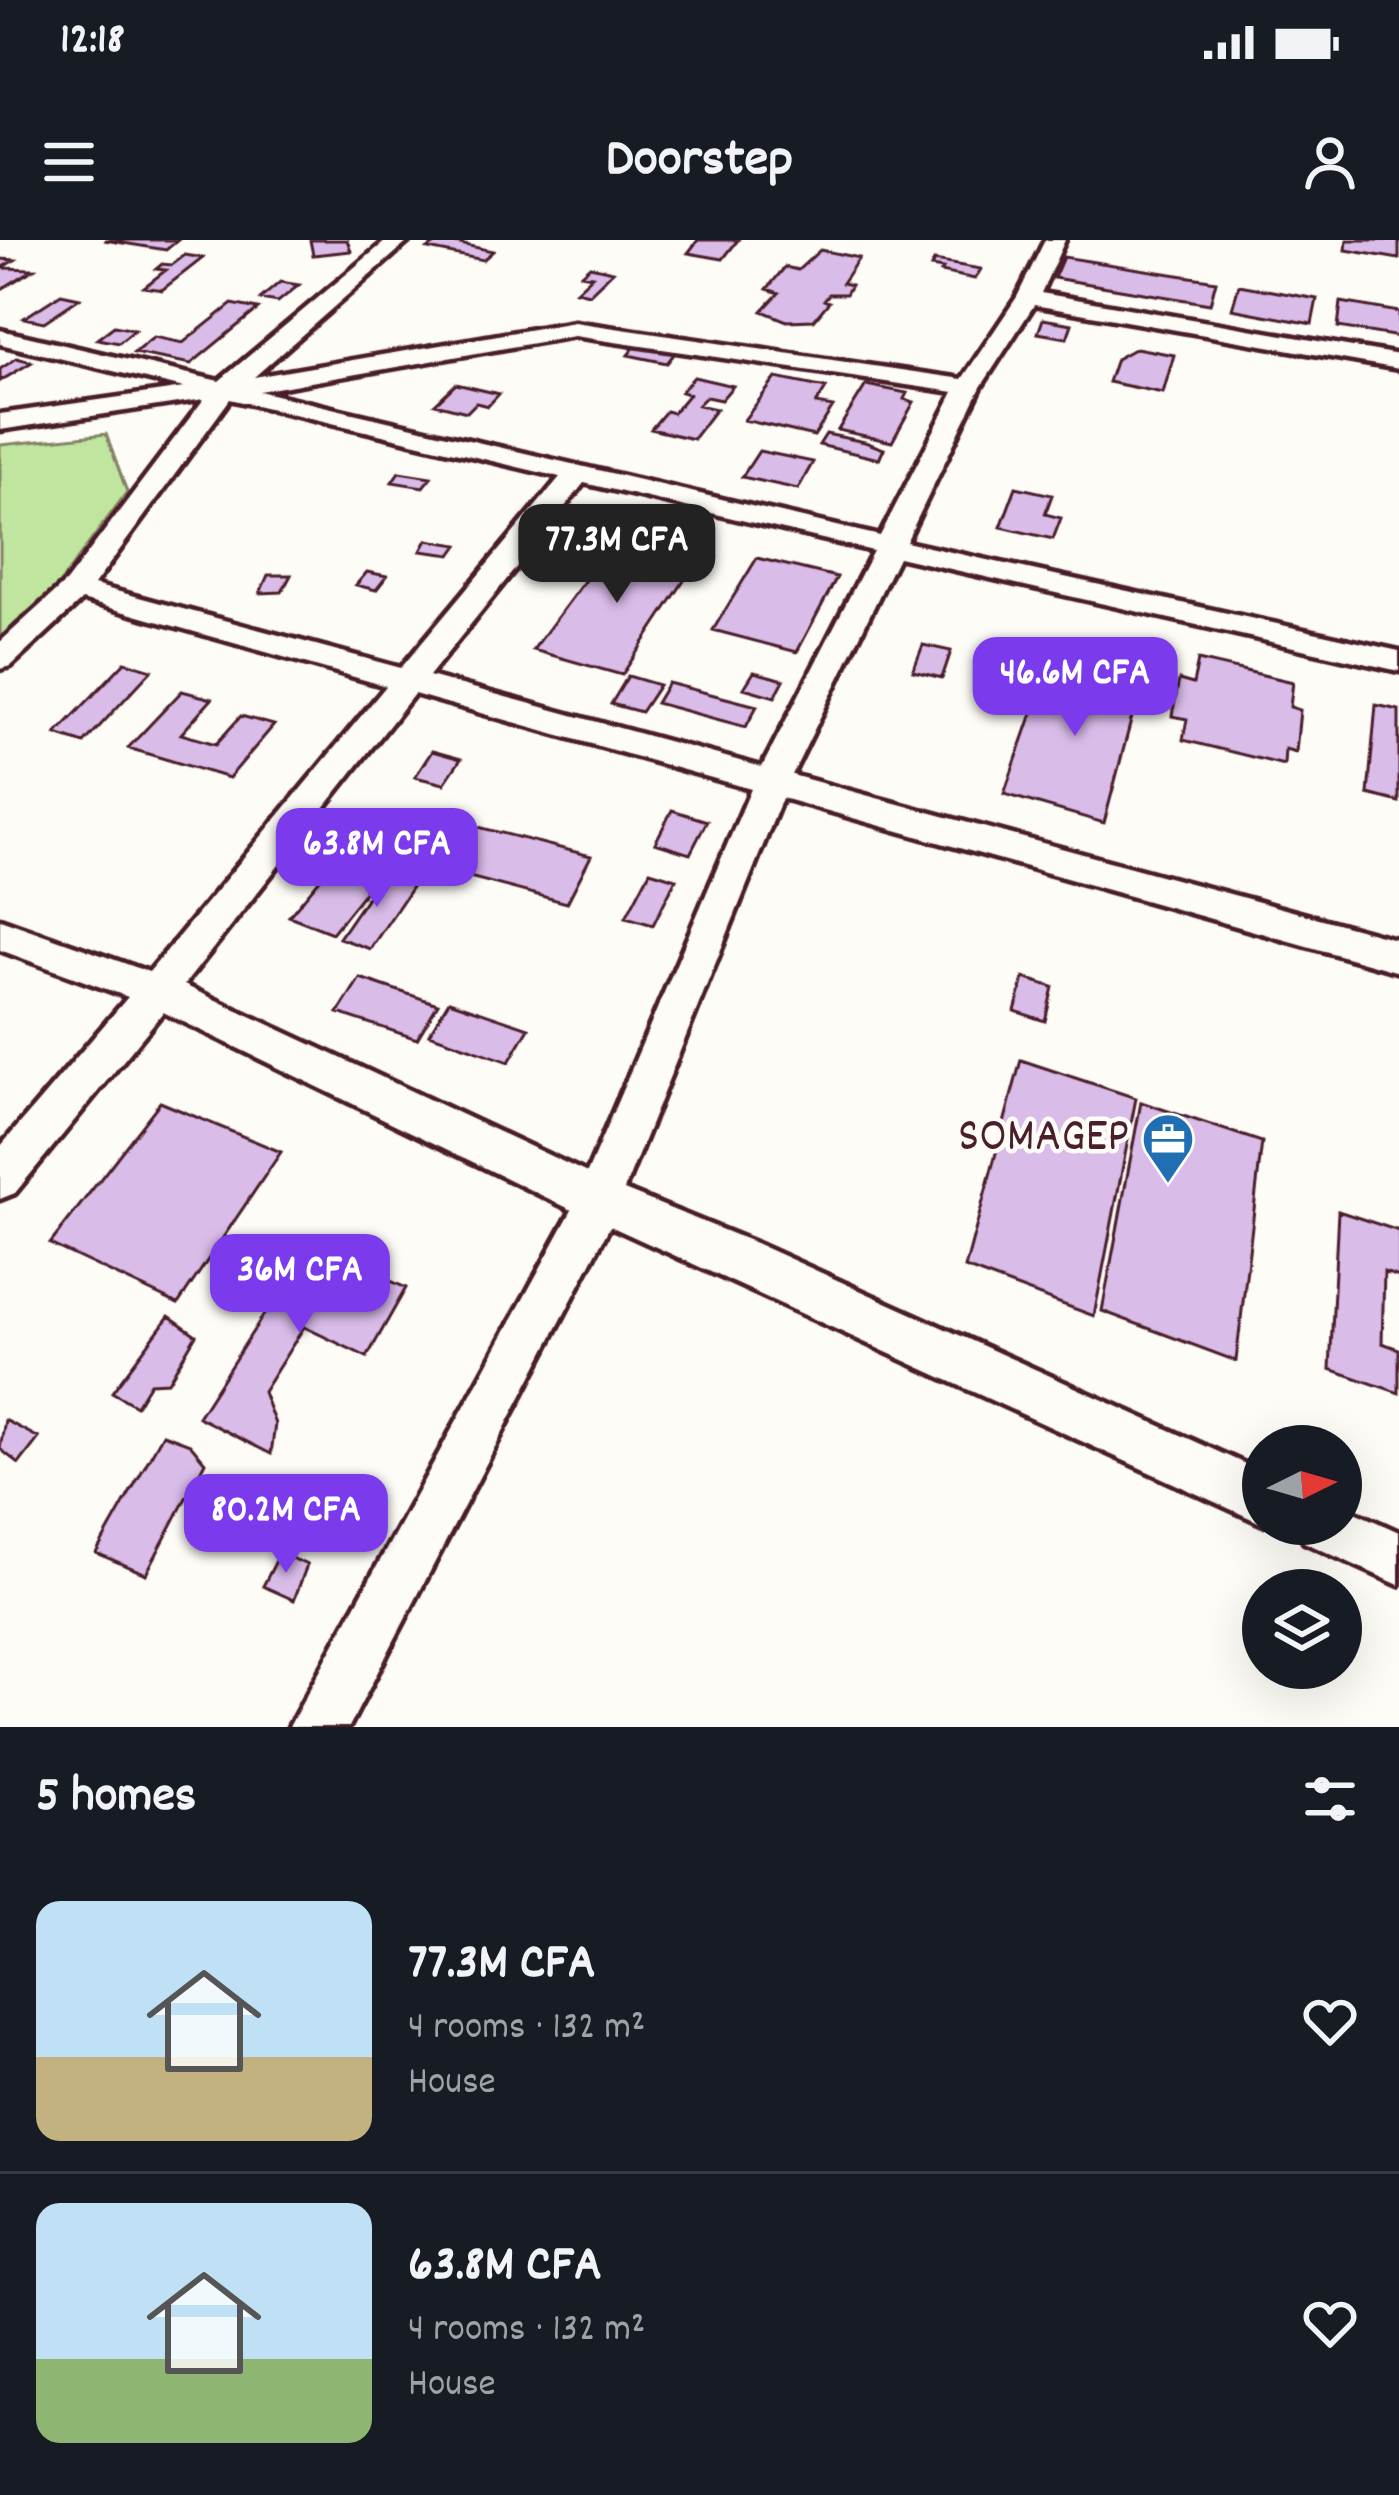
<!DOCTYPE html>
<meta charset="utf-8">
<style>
:root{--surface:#171b24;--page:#242831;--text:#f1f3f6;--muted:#9ea1a6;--line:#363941;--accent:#7c3aed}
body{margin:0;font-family:Dekko,sans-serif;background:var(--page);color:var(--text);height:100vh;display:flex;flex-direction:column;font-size:45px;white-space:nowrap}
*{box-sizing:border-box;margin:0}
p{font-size:39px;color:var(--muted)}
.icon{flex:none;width:66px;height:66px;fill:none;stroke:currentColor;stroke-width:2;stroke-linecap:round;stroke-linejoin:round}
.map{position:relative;height:1487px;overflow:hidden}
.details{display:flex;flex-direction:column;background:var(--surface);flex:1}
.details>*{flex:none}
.needle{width:78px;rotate:85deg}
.fabs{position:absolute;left:1242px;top:1185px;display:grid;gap:24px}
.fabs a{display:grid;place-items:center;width:120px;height:120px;border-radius:50%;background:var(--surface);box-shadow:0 12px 48px #0002;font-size:60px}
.price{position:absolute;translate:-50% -102px;padding:0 27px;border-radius:24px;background:var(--accent);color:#fff;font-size:39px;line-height:78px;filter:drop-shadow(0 3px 6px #0008)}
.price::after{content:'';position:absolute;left:50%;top:72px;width:36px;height:27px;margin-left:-18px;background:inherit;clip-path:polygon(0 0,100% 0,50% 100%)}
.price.current{background:#222;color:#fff}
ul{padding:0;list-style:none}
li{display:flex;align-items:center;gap:36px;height:300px;padding:0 36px}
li+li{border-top:3px solid var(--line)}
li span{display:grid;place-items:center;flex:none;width:336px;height:240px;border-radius:24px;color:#555}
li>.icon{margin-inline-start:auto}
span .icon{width:144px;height:144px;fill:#fffc;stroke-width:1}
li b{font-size:51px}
h2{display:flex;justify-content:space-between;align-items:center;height:144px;padding:0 36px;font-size:51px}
.status{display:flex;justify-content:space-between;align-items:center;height:84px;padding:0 60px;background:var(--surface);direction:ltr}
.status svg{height:33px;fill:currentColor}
header{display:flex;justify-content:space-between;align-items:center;height:156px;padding:0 36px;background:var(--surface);font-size:54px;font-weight:800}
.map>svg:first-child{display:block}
</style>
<div class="status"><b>12:18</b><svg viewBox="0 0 49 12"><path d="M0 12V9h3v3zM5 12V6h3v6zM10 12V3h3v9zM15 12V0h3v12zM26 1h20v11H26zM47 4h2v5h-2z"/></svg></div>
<header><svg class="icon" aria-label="menu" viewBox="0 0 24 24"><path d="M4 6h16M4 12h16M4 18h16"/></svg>Doorstep<svg class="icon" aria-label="person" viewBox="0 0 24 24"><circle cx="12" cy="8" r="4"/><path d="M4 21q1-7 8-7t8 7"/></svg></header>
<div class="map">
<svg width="1399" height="1487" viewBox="0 0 1399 1487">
<rect width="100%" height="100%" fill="#fdfcf7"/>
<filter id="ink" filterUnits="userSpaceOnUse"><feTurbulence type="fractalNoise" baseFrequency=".00833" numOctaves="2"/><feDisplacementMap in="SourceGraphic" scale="24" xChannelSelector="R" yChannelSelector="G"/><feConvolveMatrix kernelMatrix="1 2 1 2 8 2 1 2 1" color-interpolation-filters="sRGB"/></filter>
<g filter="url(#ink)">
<path fill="#bfe59f" stroke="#848265" stroke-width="3" d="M106 194 127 252 60 343 0 397V205Z"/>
<path fill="#dabce9" stroke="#4a1f2b" stroke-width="3" d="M104 0H178L166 10Z
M310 0H347L351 11 313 15Z
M441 0 493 11 483 20 428 9Z
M698 0H738L723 19 688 13Z
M1347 0H1399V19L1346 10Z
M820 10 859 18 842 43 851 45 846 54H829L824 60 829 62 814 80 787 81 762 71 779 53 767 49 785 27 798 30Z
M185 15 203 18 162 50 144 47 166 30 156 29 162 24 172 25Z
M1063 17 1216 41 1210 64 1054 38Z
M0 19 15 20 1 28 34 29 0 50Z
M934 21 981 29 975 39 941 32 943 29 931 27Z
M590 26 613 31 589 54 576 51 592 36 581 34Z
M280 42 299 45 278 62 260 59Z
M1239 45 1317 59 1312 84 1232 69Z
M61 54 80 58 44 82 24 78Z
M1341 62 1399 72V97L1338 87Z
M232 64 258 69 191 124 134 113 154 97 183 103Z
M1043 79 1072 84 1067 98 1038 93Z
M114 86 135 90 119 103 97 99Z
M636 105 675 113 667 123 628 115Z
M1136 108 1174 115 1163 153 1108 142 1116 119Z
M17 118 32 122 0 141V129Z
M694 137 733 146 721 160 706 157 698 165 716 169 693 199 651 189 666 171 673 173 689 154 681 152Z
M776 138 826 148 816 164 833 167 814 196 744 180Z
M456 144 499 154 488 166 476 163 467 172 435 164Z
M866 145 907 153 904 159 914 162 892 202 838 190Z
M826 194 865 202 884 209 879 219 819 205Z
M759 211 813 222 798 249 742 237Z
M399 232 431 237 423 247 392 242Z
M1016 247 1052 255 1045 274 1061 278 1053 299 1001 287Z
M617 297 699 318 622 435 533 410Z
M427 300 458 305 451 315 421 311Z
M757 318 837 337 797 412 713 390Z
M367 332 387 336 376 350 356 345Z
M268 335H291L282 352 260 353Z
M923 405 951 411 942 438 913 431Z
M1052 416 1142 439 1104 583 1004 554Z
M1198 420 1293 442 1290 467 1300 470 1296 512 1285 509 1284 525 1183 500 1187 479 1172 476 1179 440 1193 444Z
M125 422 152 430 84 503 56 494Z
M754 432 784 440 775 457 744 448Z
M628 436 659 445 641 472 611 464Z
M668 443 757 466 746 487 656 463Z
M182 451 212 459 181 494 216 504 241 476 274 485 229 538 128 508Z
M1376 465 1399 470V562L1368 554Z
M432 511 461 519 444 544 415 537Z
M672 570 707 581 690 614 655 603Z
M459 582 591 616 567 663 432 627Z
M340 615 382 631 332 693 289 676Z
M385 631 416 641 370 709 339 698Z
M650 631 676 639 653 685 626 677Z
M360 738 438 764 417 799 338 773Z
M1024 738 1053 747 1045 781 1015 771Z
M449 761 529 788 509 822 429 794Z
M1021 820 1136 858 1094 1076 965 1028Z
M160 862 281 912 178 1064 50 1004Z
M1141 862 1262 902 1236 1121 1102 1071Z
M1338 971 1399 991V1037L1384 1032 1382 1103 1399 1109V1153L1330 1129Z
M309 1004 406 1048 367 1117 304 1087 263 1152 275 1184 271 1214 198 1177Z
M169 1076 196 1095 168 1142 150 1143 136 1166 112 1152Z
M5 1180 39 1198 19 1224 0 1209Z
M163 1194 190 1204 205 1222 146 1334 96 1313Z
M280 1313 307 1325 294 1360 263 1346Z"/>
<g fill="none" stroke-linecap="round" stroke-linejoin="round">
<g stroke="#4a1f2b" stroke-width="9">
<path id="minor" d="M387 0H410L254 137 574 82 962 139 1017 57 1045 0H1065L1041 53 1399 115V129L1034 65 981 147 906 302 1399 411V431L898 317 792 535 1399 700V732L782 558 624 950 755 1003 1263 1232V1284L610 986 349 1487H289L572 970 163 772 15 953 0 959V907L128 757 0 710V679L149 732 386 446 82 360 11 426 0 429V402L66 342 204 159 0 190V174L184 148 0 104V90L219 141ZM574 96 954 152 880 296 259 151ZM230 159 560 237 401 428 94 345ZM584 243 873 311 762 527 429 436ZM414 454 751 549 587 933 184 745Z
M1341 1266 1399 1292V1345L1304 1302 1296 1284H1341Z"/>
</g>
<use href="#minor" fill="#fdfcf7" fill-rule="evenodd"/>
</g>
</g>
<defs>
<g id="office-pin" transform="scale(2.7)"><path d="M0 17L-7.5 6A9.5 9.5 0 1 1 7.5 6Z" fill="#1f6fb2" stroke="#fdfcf7"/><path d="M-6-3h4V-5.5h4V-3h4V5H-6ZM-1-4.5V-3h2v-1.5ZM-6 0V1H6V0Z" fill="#fff"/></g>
</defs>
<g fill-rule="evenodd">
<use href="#office-pin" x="1168" y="899"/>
</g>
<g text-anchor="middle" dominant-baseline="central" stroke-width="9" stroke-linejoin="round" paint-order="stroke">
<g font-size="48" fill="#4a1f2b" stroke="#fdfcf7" text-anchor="end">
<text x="1129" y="899">SOMAGEP</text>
</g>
</g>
</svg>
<div class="fabs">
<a><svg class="needle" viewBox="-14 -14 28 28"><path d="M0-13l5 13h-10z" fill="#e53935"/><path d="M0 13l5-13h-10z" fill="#9ea1a6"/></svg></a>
<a><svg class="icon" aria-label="layers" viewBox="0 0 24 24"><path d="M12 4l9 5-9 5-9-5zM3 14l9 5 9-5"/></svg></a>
</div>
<b class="price current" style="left:617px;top:366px">77.3M CFA</b>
<b class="price" style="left:1075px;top:499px">46.6M CFA</b>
<b class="price" style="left:377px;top:670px">63.8M CFA</b>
<b class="price" style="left:300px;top:1096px">36M CFA</b>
<b class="price" style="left:286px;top:1336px">80.2M CFA</b>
</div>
<section class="details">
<h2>5 homes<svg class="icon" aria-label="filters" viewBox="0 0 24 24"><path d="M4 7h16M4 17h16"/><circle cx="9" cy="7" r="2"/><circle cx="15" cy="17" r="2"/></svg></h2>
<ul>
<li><span style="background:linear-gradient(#bfe0f5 65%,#c2b280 0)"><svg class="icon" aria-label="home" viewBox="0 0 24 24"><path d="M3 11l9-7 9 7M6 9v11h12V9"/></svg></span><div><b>77.3M CFA</b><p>4 rooms · 132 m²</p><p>House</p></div><svg class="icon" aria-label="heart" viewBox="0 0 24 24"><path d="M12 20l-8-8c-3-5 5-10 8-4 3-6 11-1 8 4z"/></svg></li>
<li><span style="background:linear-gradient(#bfe0f5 65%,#8fb573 0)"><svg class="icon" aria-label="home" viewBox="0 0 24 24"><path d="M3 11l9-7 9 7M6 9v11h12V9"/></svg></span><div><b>63.8M CFA</b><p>4 rooms · 132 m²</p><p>House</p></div><svg class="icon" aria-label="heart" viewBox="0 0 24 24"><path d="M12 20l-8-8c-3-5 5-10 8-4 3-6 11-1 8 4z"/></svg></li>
</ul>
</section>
